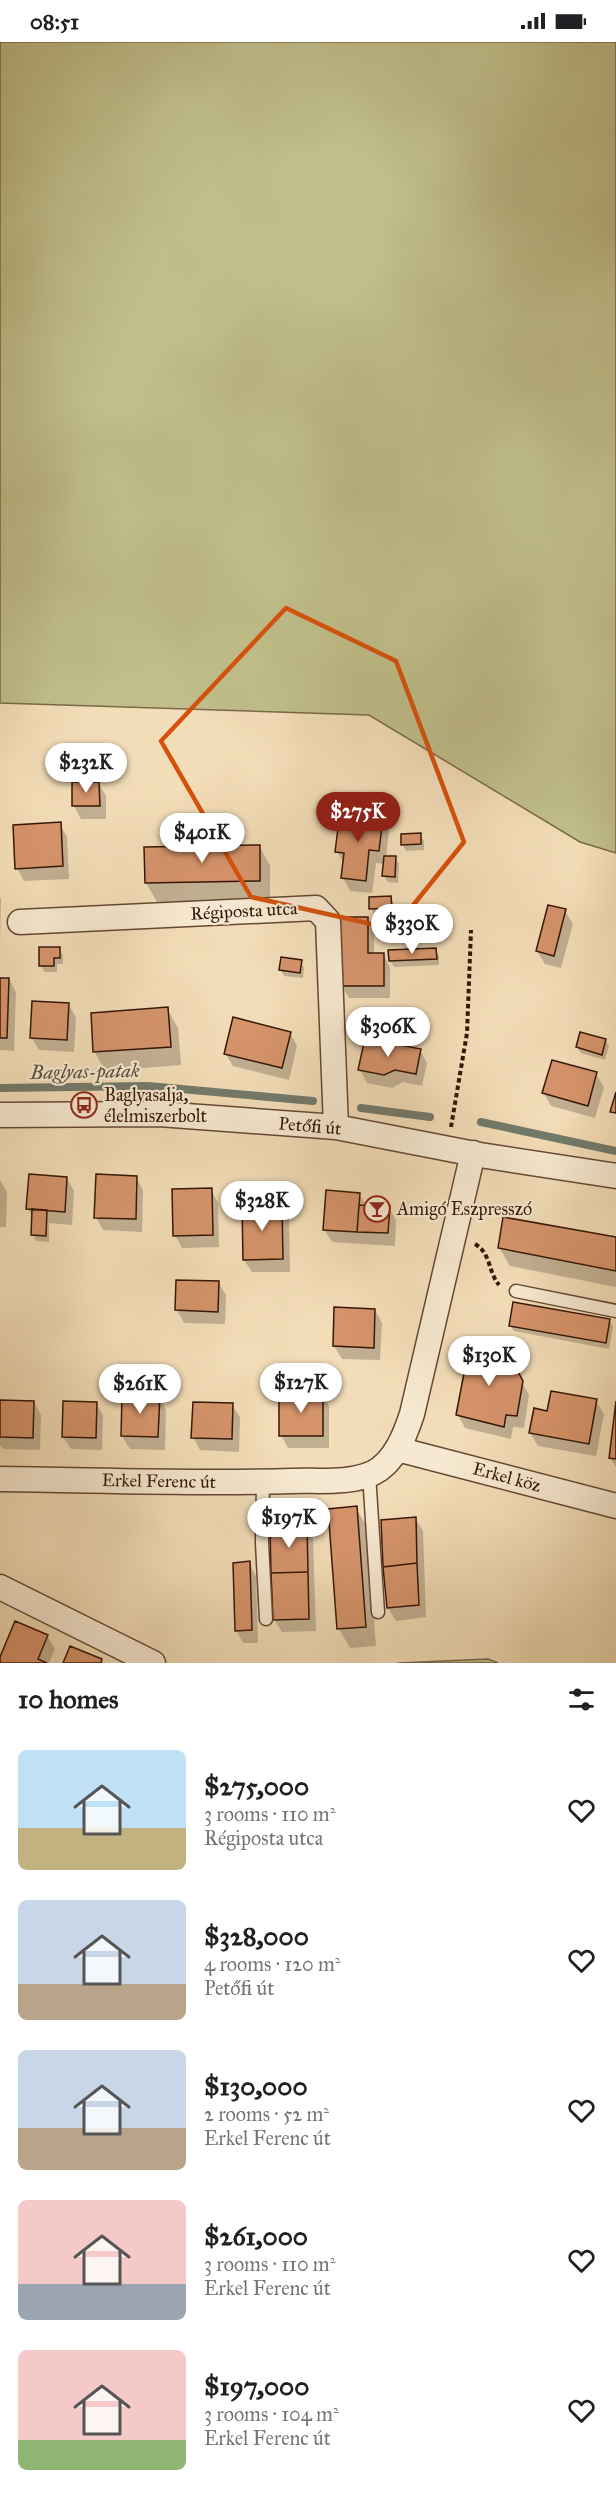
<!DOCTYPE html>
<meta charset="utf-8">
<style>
:root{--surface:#fff;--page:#f6f6f6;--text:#202124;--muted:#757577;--accent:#8f2418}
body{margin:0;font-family:"IM FELL Great Primer",serif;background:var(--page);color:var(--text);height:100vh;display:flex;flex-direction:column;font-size:22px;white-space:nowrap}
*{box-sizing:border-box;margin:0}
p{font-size:20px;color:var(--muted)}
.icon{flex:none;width:33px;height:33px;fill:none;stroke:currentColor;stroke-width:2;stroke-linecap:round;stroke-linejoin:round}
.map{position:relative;height:1621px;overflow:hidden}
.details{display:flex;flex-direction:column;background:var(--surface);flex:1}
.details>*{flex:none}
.price{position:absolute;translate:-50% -51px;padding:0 14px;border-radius:21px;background:#fff;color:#222;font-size:20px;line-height:39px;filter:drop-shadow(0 2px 3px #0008)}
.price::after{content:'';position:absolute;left:50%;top:36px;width:18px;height:14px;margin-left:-9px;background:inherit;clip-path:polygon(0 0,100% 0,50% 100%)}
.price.current{background:var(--accent);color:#fff}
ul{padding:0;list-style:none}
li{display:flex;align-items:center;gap:18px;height:150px;padding:0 18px}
li span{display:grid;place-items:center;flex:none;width:168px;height:120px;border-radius:9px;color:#555}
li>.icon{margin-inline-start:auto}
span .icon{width:72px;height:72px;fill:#fffc;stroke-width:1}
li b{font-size:26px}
h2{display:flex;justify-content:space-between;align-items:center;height:72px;padding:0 18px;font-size:26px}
.status{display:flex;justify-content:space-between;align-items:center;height:42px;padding:0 30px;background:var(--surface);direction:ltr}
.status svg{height:16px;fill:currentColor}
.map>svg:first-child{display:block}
</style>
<div class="status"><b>08:51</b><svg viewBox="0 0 49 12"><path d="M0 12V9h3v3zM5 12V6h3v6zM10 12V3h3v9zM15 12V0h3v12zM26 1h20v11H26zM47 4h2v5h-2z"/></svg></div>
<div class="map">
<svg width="616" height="1621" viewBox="0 0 616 1621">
<rect width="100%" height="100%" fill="#f3ddb8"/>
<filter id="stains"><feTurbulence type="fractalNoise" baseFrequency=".00333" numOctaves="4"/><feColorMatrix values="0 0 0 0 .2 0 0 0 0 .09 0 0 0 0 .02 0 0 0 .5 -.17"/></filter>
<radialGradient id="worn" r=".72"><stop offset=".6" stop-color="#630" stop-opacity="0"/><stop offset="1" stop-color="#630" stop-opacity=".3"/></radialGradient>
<path fill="#c0bf8b" stroke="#7a6a49" stroke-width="1.5" d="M0 0H616V811L580 800 369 673 0 661Z
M488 1617 498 1621H398Z"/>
<path fill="#0003" d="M99 742 106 754V777H81L74 764Z
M382 776 389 789 386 815 395 816 399 822 398 841 388 840 384 834 385 822 376 821 372 851 350 849 343 836 344 822 337 809Z
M60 782 67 795 69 837 24 839 17 826Z
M420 793 424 799V808L406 809 403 803Z
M259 804 270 823V858L157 860 146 841Z
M0 855 1 857 0 902Z
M390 856 394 862V871L374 872 371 866Z
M565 869 573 882 561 926 545 922 537 909Z
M367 876 374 889V912H383L390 925V956H349L341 943Z
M59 907 63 913V922H57V930H44L41 923Z
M435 908 439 914V923L394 925 390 919Z
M301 920 304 926 303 936 284 934 281 927Z
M0 937H9L16 950 14 1009 0 1008Z
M68 962 76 975 74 1010 39 1008 31 995Z
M167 967 178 986 181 1023 105 1029 95 1010 92 972Z
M422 975 426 981 425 994 408 993 405 987Z
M290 991 297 1004 289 1038 233 1024 225 1011Z
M605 998 609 1004 605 1018 581 1011 577 1005Z
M420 1008 427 1021 422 1044 403 1040 392 1046 367 1041 360 1028Z
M596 1032 604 1045 595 1076 551 1064 544 1051Z
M136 1135 143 1148 142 1190 103 1188 96 1175Z
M67 1136 74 1149 72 1183 49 1181V1200L36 1199 33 1193V1176L28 1167Z
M0 1138 7 1150 6 1185H0Z
M211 1148 218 1161 219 1205 182 1206 175 1193Z
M359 1152 367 1165 389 1166 396 1178 395 1204 332 1200 324 1187Z
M281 1163 289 1176 290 1230H252L244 1218Z
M616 1197V1245L510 1224 499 1205Z
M178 1239 218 1240 226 1253 225 1282 184 1281 177 1268Z
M375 1268 382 1281 380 1318 342 1317 334 1304Z
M609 1279 613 1285 609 1307 514 1289 510 1283Z
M504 1308 512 1321 510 1327 515 1328 529 1353 524 1386 513 1385 511 1397 465 1386 458 1373Z
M322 1351 329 1364V1406H288L281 1393Z
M159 1355 166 1368 165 1408 130 1407 122 1394Z
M0 1359 34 1360 41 1373 40 1408 3 1407 0 1403Z
M596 1359 604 1372 596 1414 538 1404 530 1391Z
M96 1361 103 1374 102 1408 71 1407 63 1395Z
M232 1363 240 1375 239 1410 200 1408 193 1395Z
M616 1371V1425L610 1416Z
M356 1466 367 1485 376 1604 350 1606 339 1587Z
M415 1476 423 1489 426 1575 396 1579 388 1566 383 1480Z
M306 1484 313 1497 316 1589 282 1590 274 1577Z
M249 1521 256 1534 258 1601H243L236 1588Z
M47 1594 55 1607 49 1621H0V1619Z"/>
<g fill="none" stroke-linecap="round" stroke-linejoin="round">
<path stroke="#727a6b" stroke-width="8" d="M0 1046 148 1044 313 1059
M361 1066 430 1075
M481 1080 616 1109"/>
</g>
<path fill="#d6946b" stroke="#351607" stroke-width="1.5" d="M72 740H99L100 764H72Z
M340 770 383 775 379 809 369 808 366 839 341 836 344 811 335 810Z
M61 780 63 824 15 827 13 783Z
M421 791V802L401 803V792Z
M260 803V839L145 841 144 805Z
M384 814H396L395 835 382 834Z
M391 854 392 866 369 867V855Z
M548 863 566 867 554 914 536 909Z
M340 875H368V911H384V944H340Z
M39 905H60V916H54V924H39Z
M436 906 437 917 389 919 388 908Z
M281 915 302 918 300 931 279 928Z
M0 936H9L7 996H0Z
M32 959 69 961 67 998 30 996Z
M168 965 171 1005 93 1010 91 971Z
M404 973 423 974 422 989 403 988Z
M233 975 291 990 282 1026 224 1012Z
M580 990 606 997 602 1013 576 1005Z
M365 996 421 1007 416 1032 395 1028 384 1033 358 1028Z
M552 1018 597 1030 588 1064 542 1051Z
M616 1050V1071L610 1070Z
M29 1132 67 1135 65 1170 26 1167Z
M96 1132 137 1134 136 1177 94 1176Z
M212 1146 213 1193 173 1194 172 1147Z
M326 1148 360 1151 357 1190 323 1188Z
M242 1162H282L283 1217 243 1218Z
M359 1163 390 1164 388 1191 357 1190Z
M32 1167 47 1168 46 1194 31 1193Z
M503 1175 616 1195V1229L498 1206Z
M176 1238 219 1239 218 1270 175 1268Z
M513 1260 610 1277 606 1301 509 1284Z
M334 1265 375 1267 374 1306 333 1304Z
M470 1300 505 1307 501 1323 516 1326 523 1339 517 1374 506 1373 504 1385 456 1373Z
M551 1349 597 1357 589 1402 529 1391 534 1366 547 1369Z
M279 1350H323V1394H279Z
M122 1352 160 1353 158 1395 121 1394Z
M0 1358 34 1359 33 1396 0 1395Z
M63 1359 97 1360 96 1396 62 1395Z
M616 1359V1417L609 1416Z
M193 1360 233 1361 232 1397 191 1396Z
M357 1464 366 1585 337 1587 328 1467Z
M416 1475 417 1521 383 1525 381 1478Z
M307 1483 308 1530 271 1531 270 1486Z
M250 1519 252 1588 235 1589 233 1521Z
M417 1521 419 1563 387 1566 383 1525Z
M308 1530 309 1577 273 1578 271 1531Z
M15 1579 48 1593 38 1617 47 1621H0V1615Z
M70 1604 102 1617 101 1621H63Z"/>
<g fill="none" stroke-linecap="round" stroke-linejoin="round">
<g stroke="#644833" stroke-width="15">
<path id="service" d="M516 1249 616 1269
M369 1432 378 1570
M263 1440 262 1501 266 1577"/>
</g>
<g stroke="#644833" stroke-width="27">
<path id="minor" d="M20 880 316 866 328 879 336 1085
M0 1073 159 1072 336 1085 480 1113 616 1134
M397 1407 616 1464
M0 1437C97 1438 195 1442 292 1439 318 1438 349 1442 373 1431 395 1420 405 1393 412 1372L473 1111
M0 1545 153 1621"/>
</g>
<path stroke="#351607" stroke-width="4" stroke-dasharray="4.5 3" stroke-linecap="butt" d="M451 1085 467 991 471 888
M475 1202C491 1211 488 1230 499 1243"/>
<use href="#service" stroke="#f7e9d1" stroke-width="12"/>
<use href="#minor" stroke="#f7e9d1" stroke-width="24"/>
</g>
<path fill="none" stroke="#d6520c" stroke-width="4.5" stroke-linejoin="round" d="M286 566 396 619 464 800 394 887 251 855 161 699Z"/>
<defs>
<g id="bus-ring" transform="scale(1.35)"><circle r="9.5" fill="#f7e9d1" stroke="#8f2418" stroke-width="1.5"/><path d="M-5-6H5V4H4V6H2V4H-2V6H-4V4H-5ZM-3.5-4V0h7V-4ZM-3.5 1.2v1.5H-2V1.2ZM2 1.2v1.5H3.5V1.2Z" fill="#8f2418"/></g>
<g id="bar-ring" transform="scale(1.35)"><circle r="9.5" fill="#f7e9d1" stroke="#8f2418" stroke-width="1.5"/><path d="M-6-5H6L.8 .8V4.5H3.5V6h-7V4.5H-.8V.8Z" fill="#8f2418"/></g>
</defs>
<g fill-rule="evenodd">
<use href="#bus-ring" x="84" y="1063"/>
<use href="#bar-ring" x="377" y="1167"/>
</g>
<g text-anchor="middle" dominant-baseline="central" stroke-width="4.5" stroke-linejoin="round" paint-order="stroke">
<g font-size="18" fill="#351607" stroke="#f7e9d1">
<text transform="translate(244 869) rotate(-3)">Régiposta utca</text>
<text transform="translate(310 1084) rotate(5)">Petőfi út</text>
<text transform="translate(507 1435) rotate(15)">Erkel köz</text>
<text transform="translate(159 1439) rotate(1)">Erkel Ferenc út</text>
</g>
<g font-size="18" fill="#351607" stroke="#f7e9d1" text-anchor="start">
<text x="104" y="1053">Baglyasalja,<tspan x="104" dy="21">élelmiszerbolt</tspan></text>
<text x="397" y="1167">Amigó Eszpresszó</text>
</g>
<g font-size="20" font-style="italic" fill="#595041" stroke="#f7e9d1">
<text transform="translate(85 1029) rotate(-1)">Baglyas-patak</text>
</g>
</g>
<rect width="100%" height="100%" filter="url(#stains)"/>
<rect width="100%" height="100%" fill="url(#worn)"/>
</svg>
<b class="price" style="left:86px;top:752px">$232K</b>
<b class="price current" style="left:358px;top:801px">$275K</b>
<b class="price" style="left:202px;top:822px">$401K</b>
<b class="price" style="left:412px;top:913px">$330K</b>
<b class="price" style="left:388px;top:1016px">$306K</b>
<b class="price" style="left:262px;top:1190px">$328K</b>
<b class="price" style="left:489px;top:1345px">$130K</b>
<b class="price" style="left:301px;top:1372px">$127K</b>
<b class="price" style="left:140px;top:1373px">$261K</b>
<b class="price" style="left:289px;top:1507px">$197K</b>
</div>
<section class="details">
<h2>10 homes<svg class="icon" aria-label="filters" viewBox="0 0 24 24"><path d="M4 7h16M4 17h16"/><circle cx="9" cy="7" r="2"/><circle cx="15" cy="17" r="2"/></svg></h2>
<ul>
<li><span style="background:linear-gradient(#bfe0f5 65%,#c2b280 0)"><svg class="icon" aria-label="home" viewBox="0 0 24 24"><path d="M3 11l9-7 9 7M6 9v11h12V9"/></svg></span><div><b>$275,000</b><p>3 rooms · 110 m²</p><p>Régiposta utca</p></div><svg class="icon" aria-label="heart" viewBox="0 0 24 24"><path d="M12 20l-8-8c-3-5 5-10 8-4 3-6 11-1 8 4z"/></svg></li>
<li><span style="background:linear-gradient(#c9d6e8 70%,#b9a48a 0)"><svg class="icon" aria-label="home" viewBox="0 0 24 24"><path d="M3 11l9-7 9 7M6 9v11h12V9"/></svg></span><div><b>$328,000</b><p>4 rooms · 120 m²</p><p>Petőfi út</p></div><svg class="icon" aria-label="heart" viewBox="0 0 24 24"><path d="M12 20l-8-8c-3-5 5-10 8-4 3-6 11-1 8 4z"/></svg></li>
<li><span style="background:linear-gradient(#c9d6e8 65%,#b9a48a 0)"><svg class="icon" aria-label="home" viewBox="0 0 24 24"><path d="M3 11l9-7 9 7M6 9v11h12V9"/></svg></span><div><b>$130,000</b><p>2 rooms · 52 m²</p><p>Erkel Ferenc út</p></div><svg class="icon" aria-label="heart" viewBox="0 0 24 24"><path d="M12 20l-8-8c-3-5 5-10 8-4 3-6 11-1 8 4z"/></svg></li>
<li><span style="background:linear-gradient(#f6c9c9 70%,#9aa5b1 0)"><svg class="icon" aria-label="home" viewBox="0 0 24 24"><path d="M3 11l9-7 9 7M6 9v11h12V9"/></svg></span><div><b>$261,000</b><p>3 rooms · 110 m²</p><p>Erkel Ferenc út</p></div><svg class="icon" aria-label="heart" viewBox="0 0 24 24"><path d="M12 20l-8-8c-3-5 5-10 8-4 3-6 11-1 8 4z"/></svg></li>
<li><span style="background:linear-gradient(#f6c9c9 75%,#8fb573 0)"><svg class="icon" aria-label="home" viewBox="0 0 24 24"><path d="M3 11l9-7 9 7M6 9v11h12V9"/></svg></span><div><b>$197,000</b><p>3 rooms · 104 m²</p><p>Erkel Ferenc út</p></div><svg class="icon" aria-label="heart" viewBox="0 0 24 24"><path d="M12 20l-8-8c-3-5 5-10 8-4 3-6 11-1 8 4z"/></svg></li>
</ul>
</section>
